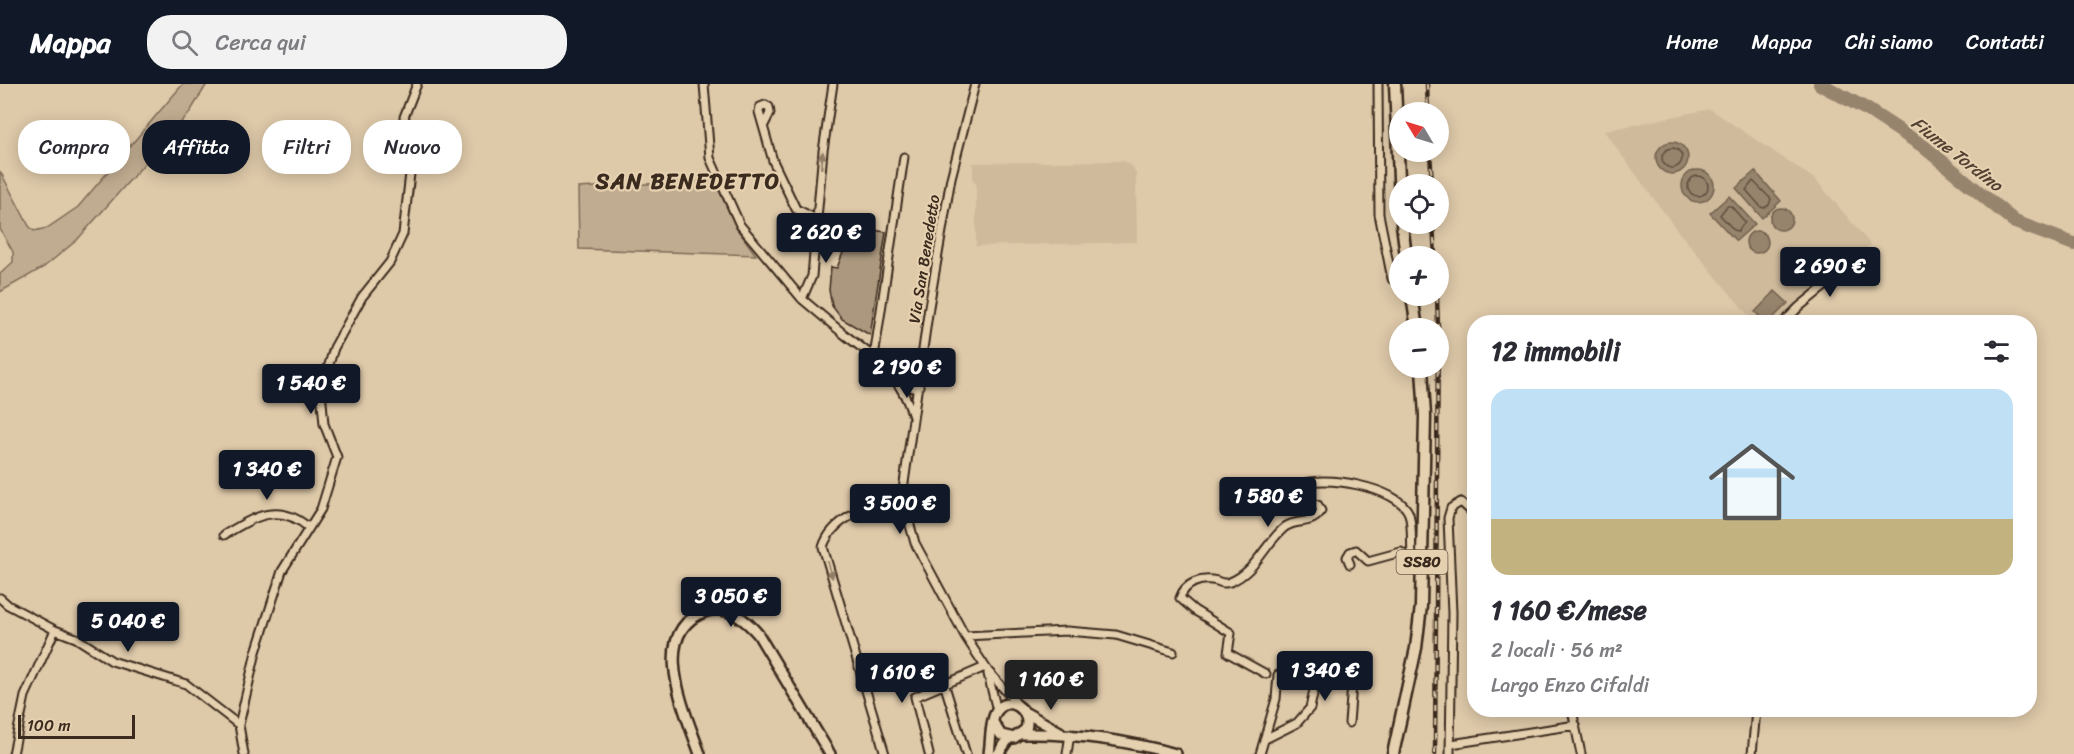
<!DOCTYPE html>
<html lang="it">
<meta charset="utf-8">
<style>
:root{--surface:#fff;--page:#f2f2f3;--text:#2b2b33;--muted:#7c7c81;--line:#e1e1e2;--accent:#111827}
body{margin:0;font-family:Sriracha,sans-serif;background:var(--page);color:var(--text);height:100vh;display:flex;flex-direction:column;font-size:22px;white-space:nowrap}
*{box-sizing:border-box;margin:0}
p{font-size:20px;color:var(--muted)}
.icon{flex:none;width:33px;height:33px;fill:none;stroke:currentColor;stroke-width:2;stroke-linecap:round;stroke-linejoin:round}
.map{position:relative;flex:1;overflow:hidden}
.drawer{position:absolute;left:1467px;top:231px;width:570px;height:402px;display:flex;flex-direction:column;background:var(--surface);border-radius:24px;box-shadow:0 3px 15px #0003}
.drawer>*{flex:none}
.hud{position:absolute;left:18px;top:36px;width:570px;height:54px;display:flex;gap:12px}
.needle{width:39px;rotate:308deg}
.controls{position:absolute;left:1389px;top:18px;display:grid;gap:12px}
.controls a{display:grid;place-items:center;width:60px;height:60px;border-radius:50%;background:var(--surface);box-shadow:0 3px 15px #0003;font-size:30px}
.scale{position:absolute;left:18px;bottom:15px;width:117px;box-sizing:border-box;padding-left:6px;border:3px solid #3b2a1e;border-top:0;font-size:16px;line-height:21px;white-space:nowrap;color:#3b2a1e;-webkit-text-stroke:4px #e5d0af;paint-order:stroke}
.price{position:absolute;translate:-50% -51px;padding:0 14px;border-radius:6px;background:var(--accent);color:#fff;font-size:20px;line-height:39px;filter:drop-shadow(0 2px 3px #0008)}
.price::after{content:'';position:absolute;left:50%;top:36px;width:18px;height:14px;margin-left:-9px;background:inherit;clip-path:polygon(0 0,100% 0,50% 100%)}
.price.selected{background:#222;color:#fff}
ul{padding:0;list-style:none}
li{display:grid;align-content:center;gap:12px;height:318px;padding:0 24px}
li+li{border-top:2px solid var(--line)}
li span{display:grid;place-items:center;height:186px;border-radius:18px;color:#555}
li>.icon{margin-inline-start:auto}
span .icon{width:108px;height:108px;fill:#fffc;stroke-width:1}
li b{font-size:26px}
h2{display:flex;justify-content:space-between;align-items:center;height:72px;padding:0 24px;font-size:26px}
.chip{padding:0 21px;border-radius:24px;background:var(--surface);box-shadow:0 3px 15px #0003;font-size:21px;line-height:54px}
.chip.selected{background:var(--accent);color:#fff}
header{display:flex;align-items:center;gap:36px;box-sizing:border-box;height:84px;padding:0 30px;background:var(--accent);color:#fff}
header strong{font-size:28px}
nav{display:flex;gap:33px;margin-inline-start:auto;font-size:21px}
.search{width:420px;height:54px;background:var(--page);display:flex;align-items:center;gap:15px;box-sizing:border-box;padding:0 21px;border-radius:24px;color:var(--muted);font-size:22px}
.map>svg:first-child{display:block}
</style>
<header>
<strong>Mappa</strong>
<div class="search"><svg class="icon" aria-label="search" viewBox="0 0 24 24"><circle cx="10" cy="10" r="6"/><path d="M15 15l6 6"/></svg>Cerca qui</div>
<nav><a>Home</a><a>Mappa</a><a>Chi siamo</a><a>Contatti</a></nav>
</header>
<div class="map">
<svg width="2074" height="670" viewBox="0 0 2074 670">
<rect width="100%" height="100%" fill="#dec9a9"/>
<filter id="ink" filterUnits="userSpaceOnUse"><feTurbulence type="fractalNoise" baseFrequency=".0167" numOctaves="2"/><feDisplacementMap in="SourceGraphic" scale="12" xChannelSelector="R" yChannelSelector="G"/><feConvolveMatrix kernelMatrix="1 2 1 2 8 2 1 2 1" color-interpolation-filters="sRGB"/></filter>
<g filter="url(#ink)">
<path fill="#cfba9c" d="M1710 25 1816 96 1871 161 1843 182 1780 238H1754L1677 146 1604 47Z
M1123 77 1133 83 1136 90 1137 158 976 162V99L973 98V79Z"/>
<path fill="#c0ac90" stroke="#7e6b57" stroke-width="1.5" d="M183 0H207L190 28 77 156 44 183 0 208V190L13 178V168L0 145V87L29 142 34 147 47 144 78 123Z
M714 96 737 145 756 171 579 165 578 104Z"/>
<path fill="#97846d" stroke="#72604d" stroke-width="1.5" d="M1656 74a16 16 0 1 1 32 0a16 16 0 1 1-32 0Z
M1682 102a16 16 0 1 1 32 0a16 16 0 1 1-32 0Z
M1755 87 1781 117 1762 134 1736 104Z
M1729 112 1755 140 1736 157 1710 129Z
M1770 135a11 11 0 1 1 22 0a11 11 0 1 1-22 0Z
M1746 158a11 11 0 1 1 22 0a11 11 0 1 1-22 0Z
M1775 207 1788 219 1769 238H1765L1755 228Z"/>
<g fill="none" stroke-linecap="round" stroke-linejoin="round">
<path stroke="#604e3e" stroke-width="1.5" d="M1662 74a10 10 0 1 1 20 0a10 10 0 1 1-20 0Z
M1688 102a10 10 0 1 1 20 0a10 10 0 1 1-20 0Z
M1753 97 1771 115 1769 121 1764 124 1761 123 1746 106Z
M1727 122H1731L1745 138 1738 147 1734 146 1720 131Z"/>
<path stroke="#97846d" stroke-width="14" d="M1820 0 1868 26 1923 62 2015 138 2074 160"/>
</g>
<path fill="#ab987e" stroke="#3b2a1e" stroke-width="1.5" d="M872 146 886 148 870 251 842 235 832 222 829 206 831 183 837 184 844 166 854 156Z"/>
<g fill="none" stroke-linecap="round" stroke-linejoin="round">
<g stroke="#3b2a1e" stroke-width="11">
<path id="street" d="M704 0 710 74 740 141 802 215 845 251 874 273 909 292 919 302
M975 0 951 94 929 223 902 413 915 459 965 552 988 587 1018 621
M1378 0 1379 130 1392 195 1400 194
M764 41 770 29 769 23 765 21 760 23 759 28 773 77 796 125 816 135
M802 215 812 192 823 67 833 0
M1784 238 1799 223 1861 173
M874 273 904 73
M880 279C897 296 906 310 913 333
M898 298 913 304 919 302
M224 451C254 433 279 417 309 444
M1350 480 1347 473 1350 468 1356 466 1368 477 1401 468 1412 477
M0 514 8 521 55 546 76 554 112 577 186 600 239 641
M965 552 1067 547 1116 551 1173 568
M988 590 997 627
M1266 590 1228 569 1231 549 1194 526 1180 514C1185 499 1201 493 1217 497 1222 499 1224 500 1230 498 1256 488 1265 459 1285 443 1297 434 1312 442 1321 427L1318 421 1298 415 1296 412 1298 402C1319 389 1400 403 1409 430 1414 447 1409 468 1414 486L1422 491
M944 599 966 670
M1572 626 1581 670
M1265 655 1297 639 1310 624 1318 588 1334 583H1350L1353 587 1349 639
M1451 660 1576 641
M13 670 25 612 55 546
M244 670 239 641 256 568 282 487 321 425 337 373 324 340 321 307 334 264 362 213 390 178 403 150 414 55 404 33 417 0
M885 670 823 463C833 431 873 422 902 413
M929 670 915 613 985 583
M1067 670 1070 650
M1260 670 1276 615 1278 591
M1450 670 1452 529 1448 434 1451 424 1461 418 1474 430
M1752 670 1756 626"/>
</g>
<g stroke="#3b2a1e" stroke-width="14">
<path id="secondary" d="M1026 629 1060 648
M1023 650C1075 649 1125 656 1176 670
M700 670C686 629 646 547 707 527 728 521 746 536 758 550L830 670
M989 670C991 658 990 638 996 628 1009 609 1032 626 1026 645L1014 654 1001 651 994 640
M998 670 1009 654"/>
</g>
<g stroke="#3b2a1e" stroke-width="15">
<path id="primary" d="M1395 0 1400 118
M1402 140 1406 172
M1412 212 1417 244
M1393 670 1416 564 1421 522 1425 332 1422 284"/>
</g>
<use href="#street" stroke="#e5d0af" stroke-width="7"/>
<use href="#secondary" stroke="#e5d0af" stroke-width="9"/>
<use href="#primary" stroke="#e5d0af" stroke-width="10"/>
<g stroke="#3b2a1e" stroke-width="4.5">
<path id="rail" d="M1427 0 1428 28
M1430 68 1432 100
M1433 140 1435 172
M1437 212 1438 244
M1435 670 1438 245"/>
</g>
<use href="#rail" stroke="#e5d0af" stroke-width="2" stroke-dasharray="7" stroke-linecap="butt"/>
</g>
<defs><path id="oneway-solid" d="M-6-.8H1V-3.2L6.5 0L1 3.2V.8H-6Z" transform="scale(1.5)"/></defs>
<g fill="#907d66">
<use href="#oneway-solid" transform="translate(822 76) rotate(-85)"/>
<use href="#oneway-solid" transform="translate(830 486) rotate(73)"/>
</g>
</g>
<g text-anchor="middle" dominant-baseline="central" stroke-width="4.5" stroke-linejoin="round" paint-order="stroke">
<rect fill="#e5d0af" stroke="#6e5c4a" stroke-width="1.5" x="1396.5" y="466" width="51" height="24" rx="4.5"/>
<g font-size="15" font-weight="bold" fill="#3b2a1e">
<text x="1422" y="478">SS80</text>
</g>
<g font-size="16" fill="#3b2a1e" stroke="#e5d0af">
<text transform="translate(924 175) rotate(-81)">Via San Benedetto</text>
</g>
<g font-size="18" font-style="italic" fill="#524032" stroke="#e5d0af">
<text transform="translate(1957 70) rotate(38)">Fiume Tordino</text>
</g>
<g font-size="22" font-weight="bold" letter-spacing="1.5" fill="#3b2a1e" stroke="#e5d0af">
<text x="688" y="97">SAN BENEDETTO</text>
</g>
</g>
</svg>
<div class="controls">
<a><svg class="needle" viewBox="-14 -14 28 28"><path d="M0-13l5 13h-10z" fill="#e53935"/><path d="M0 13l5-13h-10z" fill="#7c7c81"/></svg></a>
<a><svg class="icon" aria-label="locate" viewBox="0 0 24 24"><circle cx="12" cy="12" r="6"/><path d="M12 2v4M12 18v4M2 12h4M18 12h4"/></svg></a>
<a>+</a>
<a>−</a>
</div>
<div class="scale">100 m</div>
<b class="price" style="left:826px;top:180px">2 620 €</b>
<b class="price" style="left:1830px;top:214px">2 690 €</b>
<b class="price" style="left:907px;top:315px">2 190 €</b>
<b class="price" style="left:311px;top:331px">1 540 €</b>
<b class="price" style="left:267px;top:417px">1 340 €</b>
<b class="price" style="left:1268px;top:444px">1 580 €</b>
<b class="price" style="left:900px;top:451px">3 500 €</b>
<b class="price" style="left:731px;top:544px">3 050 €</b>
<b class="price" style="left:128px;top:569px">5 040 €</b>
<b class="price" style="left:1325px;top:618px">1 340 €</b>
<b class="price" style="left:902px;top:620px">1 610 €</b>
<b class="price selected" style="left:1051px;top:627px">1 160 €</b>
<div class="hud">
<a class="chip">Compra</a>
<a class="chip selected">Affitta</a>
<a class="chip">Filtri</a>
<a class="chip">Nuovo</a>
</div>
<section class="drawer">
<h2>12 immobili<svg class="icon" aria-label="filters" viewBox="0 0 24 24"><path d="M4 7h16M4 17h16"/><circle cx="9" cy="7" r="2"/><circle cx="15" cy="17" r="2"/></svg></h2>
<ul>
<li><span style="background:linear-gradient(#bfe0f5 70%,#c2b280 0)"><svg class="icon" aria-label="home" viewBox="0 0 24 24"><path d="M3 11l9-7 9 7M6 9v11h12V9"/></svg></span><div><b>1 160 €/mese</b><p>2 locali · 56 m²</p><p>Largo Enzo Cifaldi</p></div></li>
</ul>
</section>
</div>
